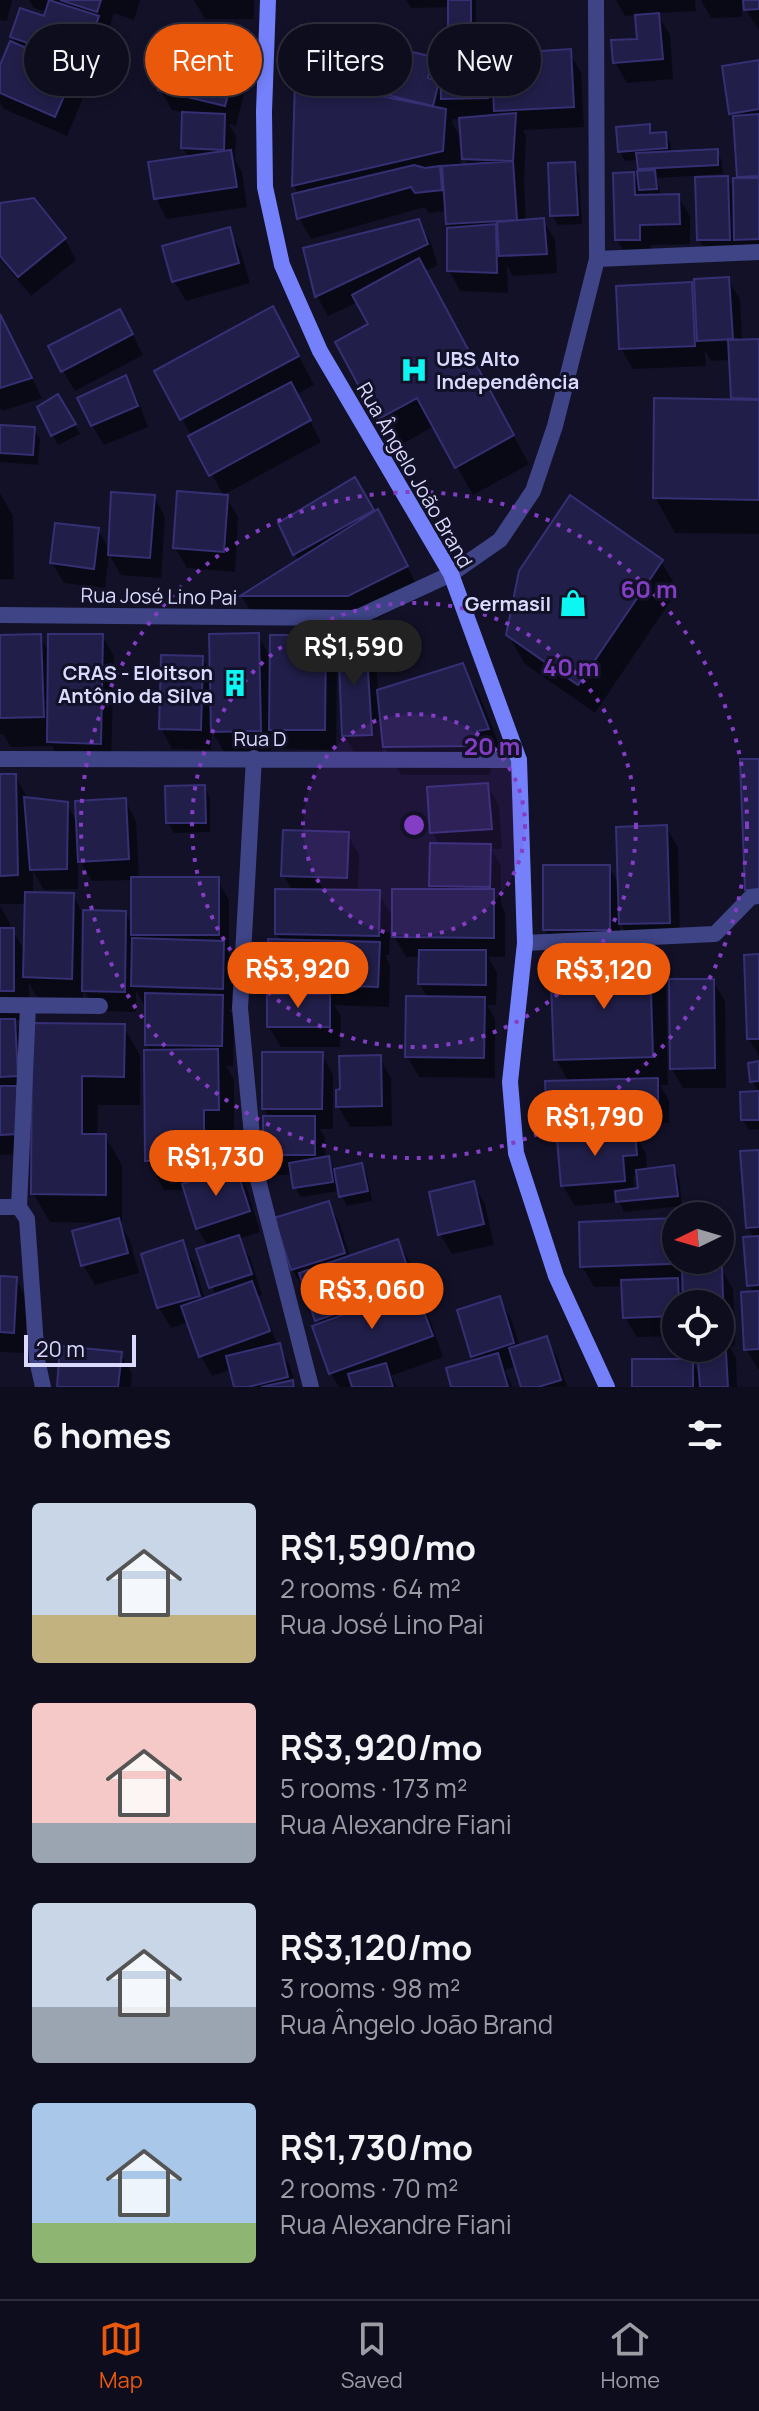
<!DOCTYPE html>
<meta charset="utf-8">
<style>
:root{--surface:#0e0d1e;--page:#171627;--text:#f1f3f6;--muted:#9b9ca4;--line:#2e2d3c;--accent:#ea580c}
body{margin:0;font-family:Manrope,sans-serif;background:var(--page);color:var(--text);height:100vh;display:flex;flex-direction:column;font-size:30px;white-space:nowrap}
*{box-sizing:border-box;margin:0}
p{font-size:26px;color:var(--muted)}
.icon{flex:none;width:44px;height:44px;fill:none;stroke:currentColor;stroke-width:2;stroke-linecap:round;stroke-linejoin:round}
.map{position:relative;height:1387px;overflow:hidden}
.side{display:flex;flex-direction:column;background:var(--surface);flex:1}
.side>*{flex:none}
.hud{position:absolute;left:24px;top:24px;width:712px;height:72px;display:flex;gap:16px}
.needle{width:52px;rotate:265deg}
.buttons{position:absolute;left:662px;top:1202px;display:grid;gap:16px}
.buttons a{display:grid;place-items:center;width:72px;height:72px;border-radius:50%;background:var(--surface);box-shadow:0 4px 12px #0003,0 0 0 2px var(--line);font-size:40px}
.scale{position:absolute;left:24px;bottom:20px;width:112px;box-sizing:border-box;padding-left:8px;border:4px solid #dadafe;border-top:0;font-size:22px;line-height:28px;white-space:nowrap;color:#dadafe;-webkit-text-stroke:6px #121128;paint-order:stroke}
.price{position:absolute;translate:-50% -68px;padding:0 18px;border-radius:28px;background:var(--accent);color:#fff;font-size:26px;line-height:52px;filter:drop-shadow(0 2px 4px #0008)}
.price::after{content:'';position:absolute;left:50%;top:48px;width:24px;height:18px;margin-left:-12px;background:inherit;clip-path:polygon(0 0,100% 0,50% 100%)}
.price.selected{background:#222;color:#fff}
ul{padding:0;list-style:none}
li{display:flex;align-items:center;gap:24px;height:200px;padding:0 32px}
li span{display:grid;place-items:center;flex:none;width:224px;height:160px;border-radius:8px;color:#555}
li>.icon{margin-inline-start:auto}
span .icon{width:96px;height:96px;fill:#fffc;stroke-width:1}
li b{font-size:34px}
h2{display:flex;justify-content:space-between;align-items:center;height:96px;padding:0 32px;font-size:34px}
.chip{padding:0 28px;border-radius:36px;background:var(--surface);box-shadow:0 4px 12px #0003,0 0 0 2px var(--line);font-size:28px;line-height:72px}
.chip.selected{background:var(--accent);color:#fff}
.dock{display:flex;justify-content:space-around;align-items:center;height:112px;border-top:2px solid var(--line);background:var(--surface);font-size:22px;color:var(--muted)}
.dock a{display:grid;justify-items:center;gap:4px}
.dock .selected{color:var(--accent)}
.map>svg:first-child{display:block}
</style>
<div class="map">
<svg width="759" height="1387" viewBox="0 0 759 1387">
<rect width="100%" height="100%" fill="#121128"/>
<path fill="#0007" fill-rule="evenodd" d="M0 0H12L7 21 0 20Z
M29 0H140L134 20 114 13 108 32H106L110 38 94 82 77 75 86 91 67 136 4 109 0 103V70L18 47 12 36 45 18 47 12 34 8Z
M194 0H254V19H205Z
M406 0H476V47L485 46 493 61 504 30 516 54 569 52 581 72 584 127 523 130 526 136 524 183 526 221 543 220 555 240 557 273 513 276 507 266 508 293 460 291 449 270 452 230 448 224 447 211 429 213 425 207 311 239 299 218 294 196 299 195 294 186 297 79 292 71 431 59 443 78 454 47 450 40V7L411 8ZM453 119H461L463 142 452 123ZM461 152 469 166 460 167Z
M616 0H695L696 11 657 13 670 35 673 79 627 83 615 62 639 40 637 15 625 16Z
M701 0H742V17L711 18Z
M745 0H759V30L746 10Z
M235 61 247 81 236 126 229 124 236 136 235 160 242 172 247 207 167 219 156 198 189 158 183 148 184 113 172 110 160 89Z
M759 63V259L711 260 699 240 727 178 735 193 742 180 739 176 736 120 731 113Z
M649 126 654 135 665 134 671 144V153L716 151 722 161 723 174 657 178 661 196H678L690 216V244L651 245V260H629L617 240 633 174 641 187 642 173 639 160 625 161 620 151Z
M574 164 579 174 582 224 558 225 552 215Z
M33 200 65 239 76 260 31 296 0 259V205Z
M418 221 430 241 438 265 424 272 529 464 473 495 434 426 395 448 379 419 371 325 358 302 328 316 317 296Z
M229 230 240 250 250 283 186 301 174 281Z
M728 279 740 299 742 341H759V534L675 533 655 497 735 401 733 397 731 360 711 361 705 350 706 366 633 369 621 349 691 284 697 295ZM737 337 738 341 707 342V338Z
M0 315 42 398 2 411 0 407Z
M131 331 143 355 75 391 63 371Z
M289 337 314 385 296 395 321 442 223 495 157 372Z
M126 378 137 398 148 427 104 445 92 425Z
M58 397 80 434 58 445 53 435Z
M0 427 34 429 40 439 38 465 0 462Z
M354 480 374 514 394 540 422 596 365 624H258L242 597 299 561 295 554Z
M0 493 13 516 14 579H0Z
M154 497 165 517 161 578 121 575 109 554 105 588 64 583 52 563 98 530 110 551Z
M226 497 238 517 235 572 187 568 175 548Z
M661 561 678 590 595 713 525 664 508 635Z
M258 635 271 659 325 637 337 658 336 750 282 749 271 730V751L224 752 212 731 211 750 172 749 161 728 202 658 212 674Z
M40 636 50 654 102 636 114 656 111 763 61 762 52 746 11 747 3 734H0V637Z
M365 642 376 663 378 692 462 666 479 694 504 757 493 760 490 775H401L382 742 383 755 356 756 344 735Z
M0 776H15L28 799 67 804 78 824 125 800 136 821 139 879H217L229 900V954L235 963 233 1009H229L234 1017 233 1066H226L234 1080V1139H219L220 1174 236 1169 247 1189 260 1232 239 1239 250 1258 262 1295 258 1296 278 1346 290 1366 296 1387H236L232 1369 212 1376 201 1356 189 1322 171 1328 159 1308 143 1255 182 1243 194 1263 205 1300 216 1296 199 1251 209 1247 197 1228 186 1190H164L147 1161 151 1052 147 1045V1006H145L136 991V1012L96 1011 83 989V998L37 997 29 983 30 1019 13 1020 25 1041 29 1154 0 1155V906L10 923V930H12L26 953 27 904H0ZM78 858 92 881 133 880V926L125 913 82 912 73 895 33 894V871L44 890 78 889Z
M487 785 499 806 502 849H491L501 866V904L505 912V957H488L497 973 496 1005H487L495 1019V1078L419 1077 407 1056 428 998 420 984 421 957H406L394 936V926H390L389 955H385L390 965 389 1007 334 1005 341 1016 340 1047H281L269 1027 276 996 269 983 281 941 277 934 293 891 283 875 347 834 359 854 358 892H378L394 919 434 891 431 885 439 845 432 832Z
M204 787 210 797V832L174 833 168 823Z
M666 827 678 848 680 943 632 944 620 923V950H557L545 929 609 867 620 886Z
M759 956V1056L749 1039Z
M649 960 666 989 668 1085H660L669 1101V1123L615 1125 616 1135 634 1133 646 1154 647 1170 673 1167 679 1177 682 1206 624 1212 619 1202 575 1206 563 1186 560 1144 549 1125 569 1083 556 1059 578 985ZM638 1175 640 1190H635L633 1176Z
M713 981 725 1001 726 1088H683L668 1062H672Z
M34 1025 123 1026 140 1055V1105H98L97 1136H105L122 1165V1223H120L130 1241 139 1273 95 1285 83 1265 105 1223 50 1222 33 1193Z
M322 1054 333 1075V1129H320L325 1138 326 1159 328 1158 335 1171 361 1165 367 1175 372 1201 347 1206 340 1191 301 1197 295 1187 293 1175H277L265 1155 269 1118 264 1108Z
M379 1057 391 1078 392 1126 350 1127 338 1106Z
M759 1064V1129L749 1130 743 1120 759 1093 752 1081Z
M759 1152V1369H758L746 1349 753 1293 749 1285 754 1238 748 1228Z
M473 1184 485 1204 494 1245 452 1254 440 1234Z
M328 1203 340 1224 350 1257 397 1241 409 1261 443 1357 391 1376 397 1387H339L331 1374 315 1328 320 1326 306 1289H304L292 1269Z
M676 1220V1260H707L708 1269H721L733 1289 735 1346H729L736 1358 737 1387H634L692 1361 701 1376 699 1348H720V1304H676V1336L637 1337 625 1317 624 1286 594 1287 582 1266Z
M0 1278 16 1279 27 1299 25 1353 0 1352Z
M500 1299 511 1319 520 1347 546 1339 558 1359 567 1387H523L516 1366 505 1370 512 1387H453L475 1361 472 1356Z
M120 1354 132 1374 131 1387H59Z"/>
<path fill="#211e49" stroke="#353074" stroke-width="2" d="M49 0 99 16 83 62 10 37 20 8 44 16Z
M60 0H101L97 12Z
M448 0H471V40H448Z
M743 0H759V9L744 10Z
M659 13 663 59 613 63 611 40 637 39 635 15Z
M301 25 433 57 428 78 439 81 433 106 290 71Z
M505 28 507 53 571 49 574 107 494 111 490 29Z
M10 41 76 69 55 117 0 93V65Z
M169 43 237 59 225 106 158 90Z
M486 44 488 98 441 99 440 45Z
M759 60V109L729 114 722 66Z
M295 79 446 109 443 151 292 186Z
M182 112 225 114 224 150 181 148Z
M516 113 513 161 462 159 459 118Z
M759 114V176L737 177 733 116Z
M650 124V133L666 132 667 148 618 152 616 127Z
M718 149V165L638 169 636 153Z
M231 150 237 187 154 199 148 162Z
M513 161 517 220 446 224 442 166Z
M575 162 578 215 550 216 548 163Z
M414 165 425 168 440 166 442 190 415 193 411 187 297 219 292 194Z
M655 170 657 189 639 190 637 171Z
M634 172 635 195 679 194 680 224 640 225V240H615L613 173Z
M728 176 730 240H697L695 177Z
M733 178H759V239L734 240Z
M34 198 66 238 18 277 0 256V203Z
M544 218 547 254 499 256 497 222Z
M419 219 428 244 315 297 303 248Z
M496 224 497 273 447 271V228Z
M230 227 239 263 172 282 162 246Z
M419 258 514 435 455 468 417 398 377 420 335 342 368 324 352 295Z
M729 277 733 339 697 341 694 279Z
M692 282 695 346 619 349 616 286Z
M273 306 299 356 180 420 154 371Z
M120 309 133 334 61 372 48 346Z
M0 314 32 378 0 388Z
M759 339V399L731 398 728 340Z
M126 375 138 406 91 426 77 398Z
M291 382 311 420 209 476 188 436Z
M58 394 76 424 51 436 37 407Z
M654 398 759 400V500L653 498Z
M0 425 35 427 33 455 0 453Z
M355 477 374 510 293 555 278 523Z
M177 491 228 495 224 552 173 548Z
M111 492 155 495 150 558 108 555Z
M570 495 663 560 578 685 506 635 519 571Z
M378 509 408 566 348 596H240Z
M55 523 99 528 94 569 50 563Z
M259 633 261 731 211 732 209 634Z
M41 634 44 717 0 718V635Z
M48 634H103L101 744 47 742Z
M270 635H326L325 730H269Z
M338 639 366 640 372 735 342 736Z
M161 655 203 656 201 730 159 729Z
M463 663 489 729 477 731 475 746 383 747 377 690Z
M740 759H759V890H745Z
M0 774H16L18 875 0 876Z
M488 783 492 829 430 833 427 787Z
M205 785 206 823H166L165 786Z
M24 797 68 802 67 869 30 870Z
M126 798 129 859 78 862 75 801Z
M667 825 670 923 619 924 616 827Z
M283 830 349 832 347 878 281 876Z
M430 843 491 844 490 887 429 886Z
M543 865H610V930H543Z
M131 877H219V935H131Z
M275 889 380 890 379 936 275 934Z
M392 889H494V938L392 937Z
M25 892 74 893 72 979 23 977Z
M83 910 126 911 125 992 82 991Z
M0 928H14V991H0Z
M132 938 224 941 223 989 131 986Z
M268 939 380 942 378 987 267 983Z
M419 950H486V985L418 984Z
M759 954V1039H747L744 955Z
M650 958 653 1057 554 1060 551 983H576V961Z
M669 979H714L715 1068 670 1069Z
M145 993 223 995 222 1046 145 1045Z
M267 994H330V1027H267Z
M406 996 485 997 484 1058 405 1057Z
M0 1019H15L18 1076 0 1077Z
M32 1023 125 1024 124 1077 82 1076V1134H106V1195L31 1194Z
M218 1049 219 1110H204V1161H145L144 1050Z
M262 1052H323L322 1109H262Z
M381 1055 382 1106 336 1107V1090L340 1089 339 1056Z
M759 1061V1081L750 1082 748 1063Z
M658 1078V1103L605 1105 606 1124 547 1126 545 1081Z
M0 1086H17L18 1134 0 1135Z
M759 1091V1120H741L740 1092Z
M263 1116H315V1155H263Z
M635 1131 637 1155 623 1156 625 1181 561 1186 557 1139Z
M759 1150V1227L746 1228 740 1151Z
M329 1156 333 1182 293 1188 289 1163Z
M362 1163 368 1191 339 1197 334 1169Z
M674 1165 678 1196 616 1202 615 1191 638 1188 636 1170Z
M236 1167 250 1211 196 1229 182 1184Z
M474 1181 484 1224 438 1235 429 1192Z
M329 1201 345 1253 291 1270 274 1218Z
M119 1218 128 1253 81 1266 72 1231Z
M676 1218V1260H698V1263L580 1267 579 1222Z
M239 1235 252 1274 209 1288 196 1249Z
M759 1236V1285L747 1286 743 1237Z
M398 1239 414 1287 315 1321 299 1273Z
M183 1240 200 1296 157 1308 141 1254Z
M722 1267 724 1326H720V1304H683L682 1268Z
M0 1276 17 1277 14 1333 0 1332Z
M678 1278 679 1304H676V1316L623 1318 621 1280Z
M252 1281 270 1331 199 1357 181 1306Z
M415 1288 433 1336 329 1374 312 1326Z
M759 1291V1349L744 1350 741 1292Z
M500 1296 514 1343 471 1357 457 1310Z
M547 1336 561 1380 538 1387H521L509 1348Z
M720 1336H725L728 1387H700L697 1348H720Z
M280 1343 288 1377 248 1387H234L226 1356Z
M60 1346 122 1352 118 1387H57Z
M498 1353 508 1387H451L446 1368Z
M632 1359H693V1387H632Z
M386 1363 393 1387H352L348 1374Z
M293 1380 294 1387H261Z"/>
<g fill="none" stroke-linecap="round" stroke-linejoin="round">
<path stroke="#3e4486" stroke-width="16" d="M525 943 715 934 751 897 759 896
M0 1005 100 1006
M0 1207H19L27 1219 37 1360 43 1387
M19 1207 28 1006"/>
<path stroke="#3e4486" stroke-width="16" d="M597 259 759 252
M0 615 356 618 451 574 500 540 533 491 555 426 597 259 596 0
M254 758 240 1008 255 1168 311 1387
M0 759 519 760"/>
<path stroke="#7481fb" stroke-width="16" d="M268 0 264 112 265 187 282 265 320 351 451 574 519 760 525 943 510 1082 516 1153 556 1276 607 1387"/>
</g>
<circle cx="414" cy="825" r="111" fill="#843dc5" fill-opacity=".12"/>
<g fill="none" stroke="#843dc5" stroke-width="4" stroke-dasharray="4 8">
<circle cx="414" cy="825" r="111"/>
<circle cx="414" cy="825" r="222"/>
<circle cx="414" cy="825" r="333"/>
</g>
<defs>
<g id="hospital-bare" transform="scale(2.16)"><path d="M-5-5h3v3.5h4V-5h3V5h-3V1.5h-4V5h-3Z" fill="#0cf7f1" stroke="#121128" stroke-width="2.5" paint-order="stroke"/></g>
<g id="shop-bare" transform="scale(2.16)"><path d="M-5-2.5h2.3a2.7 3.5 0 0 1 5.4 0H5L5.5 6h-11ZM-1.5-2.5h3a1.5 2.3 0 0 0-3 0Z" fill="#0cf7f1" stroke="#121128" stroke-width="2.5" paint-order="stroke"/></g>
<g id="building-bare" transform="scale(2.16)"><path d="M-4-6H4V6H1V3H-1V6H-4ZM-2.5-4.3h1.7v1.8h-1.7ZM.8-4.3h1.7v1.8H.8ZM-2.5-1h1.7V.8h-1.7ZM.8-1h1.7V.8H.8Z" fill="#0cf7f1" stroke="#121128" stroke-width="2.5" paint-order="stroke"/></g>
</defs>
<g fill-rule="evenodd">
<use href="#hospital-bare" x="414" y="370"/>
<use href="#shop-bare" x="573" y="603"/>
<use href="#building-bare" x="235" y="683"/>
</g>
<g text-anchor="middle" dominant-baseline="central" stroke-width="6" stroke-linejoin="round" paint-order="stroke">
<g font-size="20" font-weight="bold" fill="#dadafe" stroke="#121128" text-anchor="end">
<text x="436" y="358" text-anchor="start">UBS Alto<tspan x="436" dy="23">Independência</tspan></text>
<text x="551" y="603">Germasil</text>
<text x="213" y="672">CRAS - Eloitson<tspan x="213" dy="23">Antônio da Silva</tspan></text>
</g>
<g font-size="20" fill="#dadafe" stroke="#121128">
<text transform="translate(415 475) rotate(60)">Rua Ângelo João Brand</text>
<text transform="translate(159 596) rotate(1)">Rua José Lino Pai</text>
<text x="260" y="738">Rua D</text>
</g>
</g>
<circle cx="414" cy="825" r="12" fill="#843dc5" stroke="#121128" stroke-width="4"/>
<g font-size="24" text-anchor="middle" font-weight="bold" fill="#843dc5" stroke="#121128" stroke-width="6" stroke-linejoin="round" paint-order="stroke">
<text x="649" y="598">60 m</text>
<text x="571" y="676">40 m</text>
<text x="492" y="755">20 m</text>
</g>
</svg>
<div class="buttons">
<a><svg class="needle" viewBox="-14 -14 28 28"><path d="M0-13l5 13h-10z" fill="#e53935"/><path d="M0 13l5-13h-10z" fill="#9b9ca4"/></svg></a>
<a><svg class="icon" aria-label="locate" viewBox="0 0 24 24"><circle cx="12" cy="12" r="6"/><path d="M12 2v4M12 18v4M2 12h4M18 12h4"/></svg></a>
</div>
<div class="scale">20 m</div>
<b class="price selected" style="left:354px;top:688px">R$1,590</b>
<b class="price" style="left:298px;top:1010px">R$3,920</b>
<b class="price" style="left:604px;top:1011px">R$3,120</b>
<b class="price" style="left:595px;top:1158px">R$1,790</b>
<b class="price" style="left:216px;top:1198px">R$1,730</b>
<b class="price" style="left:372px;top:1331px">R$3,060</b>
<div class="hud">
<a class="chip">Buy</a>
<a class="chip selected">Rent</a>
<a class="chip">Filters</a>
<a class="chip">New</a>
</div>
</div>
<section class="side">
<h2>6 homes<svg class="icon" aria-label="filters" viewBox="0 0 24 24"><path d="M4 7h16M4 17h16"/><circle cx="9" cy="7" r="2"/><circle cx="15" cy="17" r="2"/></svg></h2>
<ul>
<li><span style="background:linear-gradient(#c9d6e8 70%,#c2b280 0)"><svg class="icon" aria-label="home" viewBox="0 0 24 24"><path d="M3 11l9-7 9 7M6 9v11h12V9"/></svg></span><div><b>R$1,590/mo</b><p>2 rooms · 64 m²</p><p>Rua José Lino Pai</p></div></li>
<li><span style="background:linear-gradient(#f6c9c9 75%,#9aa5b1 0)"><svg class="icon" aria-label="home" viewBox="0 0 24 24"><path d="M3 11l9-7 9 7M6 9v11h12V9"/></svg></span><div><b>R$3,920/mo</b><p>5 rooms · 173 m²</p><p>Rua Alexandre Fiani</p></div></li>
<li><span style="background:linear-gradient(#c9d6e8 65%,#9aa5b1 0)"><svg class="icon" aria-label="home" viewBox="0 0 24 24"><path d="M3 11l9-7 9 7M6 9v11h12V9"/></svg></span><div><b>R$3,120/mo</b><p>3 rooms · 98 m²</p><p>Rua Ângelo João Brand</p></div></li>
<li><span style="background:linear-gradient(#a9c7e8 75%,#8fb573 0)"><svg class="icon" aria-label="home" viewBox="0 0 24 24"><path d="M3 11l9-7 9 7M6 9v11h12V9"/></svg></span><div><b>R$1,730/mo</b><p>2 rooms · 70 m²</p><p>Rua Alexandre Fiani</p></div></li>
</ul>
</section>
<nav class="dock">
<a class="selected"><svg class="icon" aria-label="map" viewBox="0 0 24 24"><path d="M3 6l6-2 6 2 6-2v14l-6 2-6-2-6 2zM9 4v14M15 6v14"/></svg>Map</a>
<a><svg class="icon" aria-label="saved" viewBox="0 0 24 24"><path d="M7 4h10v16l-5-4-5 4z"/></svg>Saved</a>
<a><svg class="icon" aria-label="home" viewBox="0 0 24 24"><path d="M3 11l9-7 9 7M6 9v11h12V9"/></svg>Home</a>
</nav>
